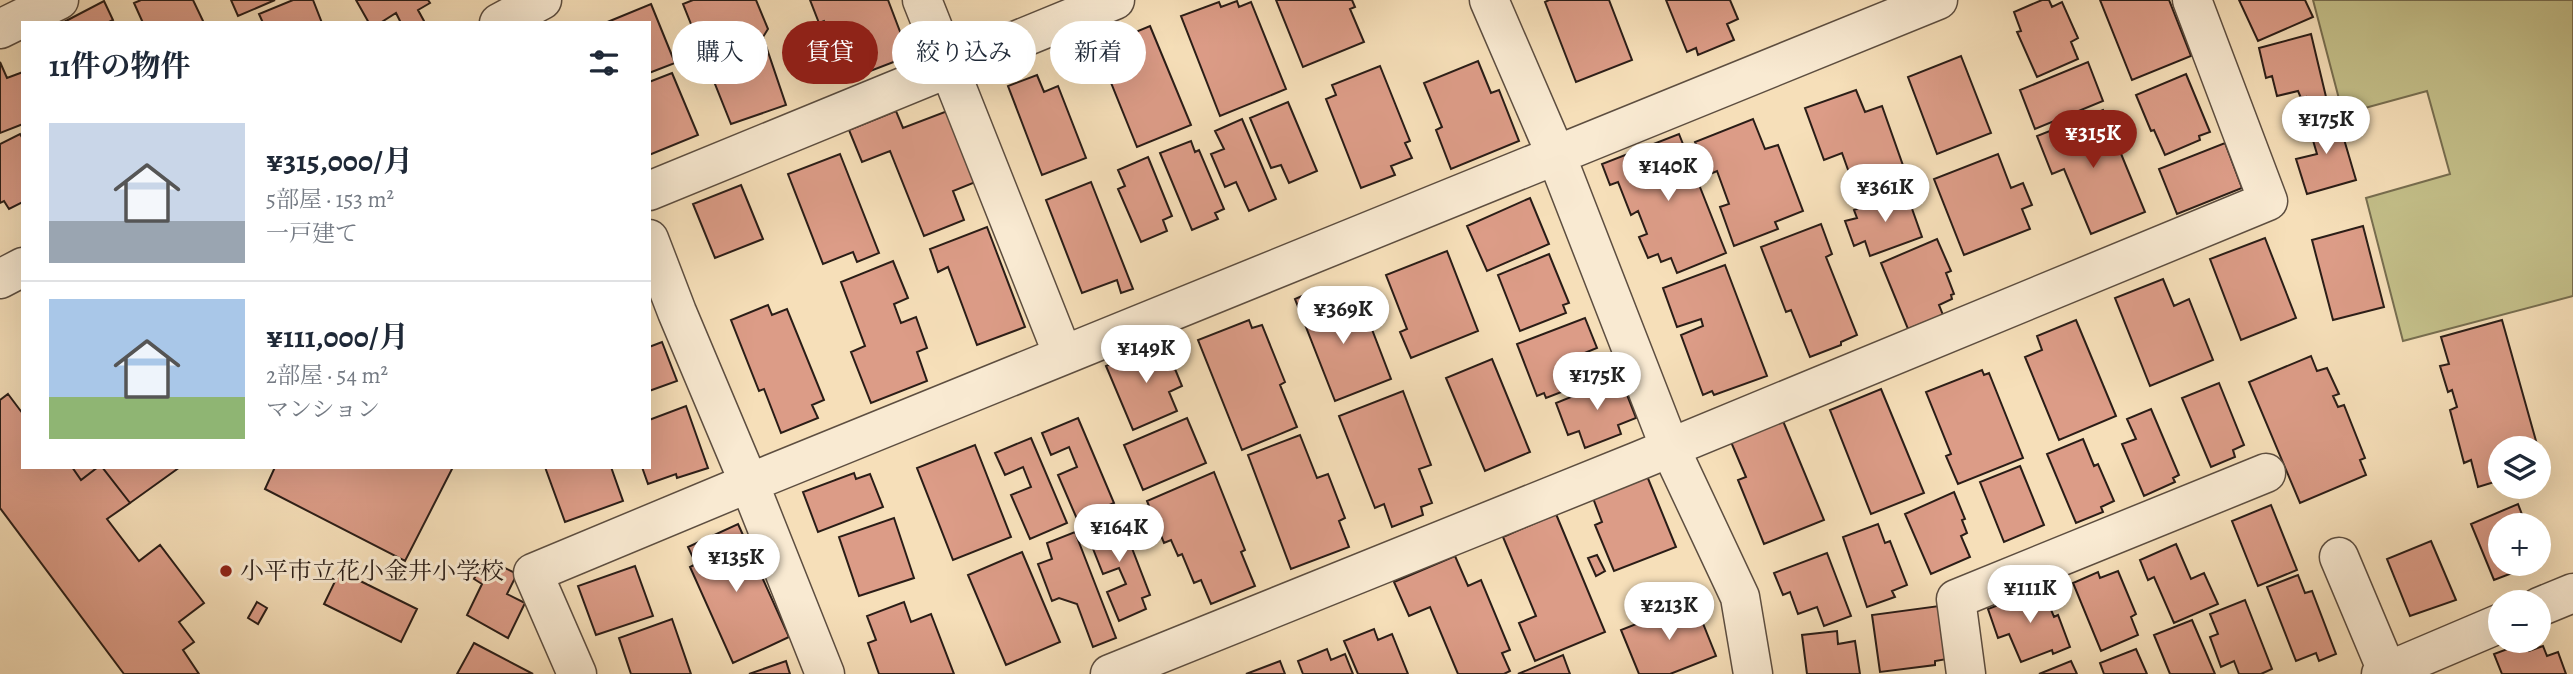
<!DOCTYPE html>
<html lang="ja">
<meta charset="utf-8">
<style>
:root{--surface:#fff;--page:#f2f2f3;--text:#1f2937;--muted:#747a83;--line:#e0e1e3;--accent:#8f2418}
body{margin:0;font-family:Alegreya,"Noto Serif JP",serif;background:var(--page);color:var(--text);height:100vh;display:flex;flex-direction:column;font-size:26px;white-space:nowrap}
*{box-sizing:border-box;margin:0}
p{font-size:23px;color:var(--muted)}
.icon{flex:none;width:38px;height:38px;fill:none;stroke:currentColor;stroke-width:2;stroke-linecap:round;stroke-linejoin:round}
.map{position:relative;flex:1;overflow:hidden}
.side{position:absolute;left:21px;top:21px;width:630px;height:448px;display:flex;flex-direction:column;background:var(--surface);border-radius:0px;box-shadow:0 7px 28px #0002}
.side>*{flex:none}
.guide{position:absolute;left:672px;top:21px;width:665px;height:63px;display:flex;gap:14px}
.tools{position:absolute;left:2488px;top:436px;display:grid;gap:14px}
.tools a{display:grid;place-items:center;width:63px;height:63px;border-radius:50%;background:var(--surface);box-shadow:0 7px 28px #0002;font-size:35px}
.price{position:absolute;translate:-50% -60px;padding:0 16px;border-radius:24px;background:#fff;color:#222;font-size:23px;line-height:46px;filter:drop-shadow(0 2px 4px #0008)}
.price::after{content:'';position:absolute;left:50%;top:42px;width:21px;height:16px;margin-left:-10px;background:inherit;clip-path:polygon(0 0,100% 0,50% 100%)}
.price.on{background:var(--accent);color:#fff}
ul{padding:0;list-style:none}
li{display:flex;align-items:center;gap:21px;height:175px;padding:0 28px}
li+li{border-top:2px solid var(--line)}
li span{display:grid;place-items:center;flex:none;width:196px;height:140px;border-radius:0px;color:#555}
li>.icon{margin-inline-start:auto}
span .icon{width:84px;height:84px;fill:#fffc;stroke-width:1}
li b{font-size:30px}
h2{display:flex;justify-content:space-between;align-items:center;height:84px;padding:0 28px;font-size:30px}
.pill{padding:0 24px;border-radius:32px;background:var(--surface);box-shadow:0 7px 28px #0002;font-size:24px;line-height:63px}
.pill.on{background:var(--accent);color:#fff}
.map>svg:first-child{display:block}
</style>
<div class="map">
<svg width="2573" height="674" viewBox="0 0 2573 674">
<rect width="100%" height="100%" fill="#f6dfb9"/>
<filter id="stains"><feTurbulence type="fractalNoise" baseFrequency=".00286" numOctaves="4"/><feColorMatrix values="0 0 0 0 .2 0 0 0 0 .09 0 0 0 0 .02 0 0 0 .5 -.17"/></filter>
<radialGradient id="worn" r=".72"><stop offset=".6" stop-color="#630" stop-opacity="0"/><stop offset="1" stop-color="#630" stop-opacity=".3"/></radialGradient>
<path fill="#c4c08a" stroke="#776e50" stroke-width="2" d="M2313 0H2573V296L2403 341 2366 198 2450 174 2427 91 2343 114Z"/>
<path fill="#dc9c87" stroke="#2a1d17" stroke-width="2" d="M141 0H193L204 23H143L134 3Z
M231 0H275L238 16Z
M293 0H313L322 23H263L259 14Z
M356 0H428L430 3 418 10 424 21 421 23H401L396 13 380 23H369Z
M693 0H756L768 29 763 37 786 105 731 124 683 4Z
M810 0H888L907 50 901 53 904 58 847 80 824 21 819 23Z
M1276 0H1352L1355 7 1350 9 1364 42 1303 67Z
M1549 0H1609L1632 60 1576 82 1545 2Z
M1666 0H1730L1738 19 1727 24 1734 40 1698 55 1696 48 1687 52Z
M2042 0H2049L2052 7 2062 2 2078 38 2071 42 2078 59 2037 77 2017 32 2021 31 2014 12Z
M2100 0H2169L2191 56 2132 80Z
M2239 0H2305L2313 17 2258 41Z
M104 1 113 20 107 23H62Z
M1237 1 1239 7 1251 2 1286 89 1220 116 1181 16 1219 2 1221 7Z
M651 4 675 63 649 73V23H605Z
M1150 26 1191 125 1137 147 1097 48Z
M2311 34 2327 101 2308 106 2306 97 2301 98 2298 91 2277 96 2272 76 2266 78 2259 48Z
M1961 56 1991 133 1937 154 1908 77Z
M1478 61 1491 93 1499 90 1519 141 1451 169 1436 130 1442 127 1424 83Z
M0 62 7 78 23 72V124L0 133Z
M2088 62 2103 101 2035 129 2020 90Z
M1380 66 1410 141 1405 143 1412 158 1391 166 1395 175 1361 188 1326 99 1336 95 1332 85Z
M672 73 698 135 649 155V82Z
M2186 74 2210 132 2199 136 2200 140 2165 155 2154 130 2151 131 2136 95Z
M1037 75 1044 92 1058 86 1086 158 1042 175 1008 86Z
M1856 90 1865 112 1882 106 1906 174 1856 192 1842 153 1824 160 1805 108Z
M1288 102 1317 171 1289 183 1281 165 1271 168 1250 118Z
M950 110 978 181 953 191 964 220 924 236 890 151 862 162 849 130 896 111 903 128Z
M2103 110 2145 212 2091 234 2064 169 2052 174 2037 136Z
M2336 112 2356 180 2307 194 2296 159 2317 154 2307 120Z
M1242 119 1276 199 1249 211 1236 182 1225 187 1211 154 1224 149 1215 131Z
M1753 119 1765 149 1778 145 1803 211 1775 222 1778 229 1734 246 1720 207 1729 204 1717 171 1708 175 1695 142Z
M20 134 23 139V202L9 209 4 201 0 203V144Z
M1679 134 1726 253 1677 273 1671 258 1661 262 1658 254 1648 258 1639 237 1647 234 1638 211 1631 215 1618 182 1610 185 1602 164Z
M1191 141 1195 152 1199 150 1224 209 1215 213 1218 219 1192 230 1160 153Z
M2225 143 2242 188 2177 214 2159 169Z
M840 154 879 253 857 262 853 252 823 264 788 174Z
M1998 154 2011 188 2023 183 2032 205 2022 209 2030 229 1964 255 1934 179Z
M1148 157 1172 216 1163 220 1167 231 1141 242 1118 189 1125 186 1118 170Z
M1091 182 1133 289 1121 293 1117 280 1082 293 1046 200Z
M741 185 763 239 715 258 693 204Z
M1905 189 1922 237 1870 256 1865 241 1854 246 1845 221 1857 218 1854 210Z
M1530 198 1549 244 1487 271 1467 226Z
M1821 224 1832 254 1826 257 1857 335 1841 342V345L1810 357 1791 310 1786 312 1761 247Z
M2363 226 2384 307 2333 320 2312 240Z
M987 227 1025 327 977 345 948 267 938 272 930 249Z
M2265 238 2296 318 2241 340 2210 259Z
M1937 239 1951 271 1946 273 1954 294 1951 295 1952 299 1939 305 1943 315 1908 329 1881 263Z
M1447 251 1478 331 1411 358 1400 332 1407 329 1386 275Z
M1549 254 1569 303 1563 305 1566 313 1520 331 1498 275Z
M893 261 908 298 894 304 901 323 916 317 927 348 917 352 927 381 871 403 851 352 865 346 841 282Z
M1725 265 1767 376 1714 395 1712 391 1703 395 1681 335 1703 326 1701 319 1677 327 1663 288Z
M2163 279 2174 306 2189 299 2213 360 2150 386 2115 298Z
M1320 288 1333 318 1363 306 1391 379 1335 401 1295 299Z
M768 305 772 315 787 309 824 400 812 405 818 418 781 433 764 389 759 391 731 320Z
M1585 318 1597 348 1572 358 1577 371 1572 372 1577 386 1546 398 1544 393 1537 396 1517 344Z
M1249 320 1252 328 1262 325 1285 382 1280 385 1297 427 1242 450 1198 340Z
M2076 320 2116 416 2059 440 2025 357 2042 350 2037 336Z
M2502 320 2538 448H2501V480L2478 487 2471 460 2464 463 2450 410 2457 407 2452 390 2448 392 2440 366 2449 364 2441 337Z
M662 342 677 381 649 391V347Z
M1164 342 1182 386 1169 392 1177 411 1133 430 1106 366Z
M2311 356 2317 371 2327 368 2339 394 2333 396 2338 407 2344 405 2365 458 2360 460 2366 475 2300 503 2249 382Z
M1492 359 1530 452 1485 471 1446 378Z
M1982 370 1984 375 1989 373 2023 458 1958 484 1946 456 1951 454 1926 392Z
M1620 377 1636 418 1618 425 1621 434 1585 448 1579 431 1568 435 1556 403Z
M2219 383 2244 445 2233 450 2235 457 2211 467 2182 398Z
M1881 389 1924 493 1871 514 1830 410Z
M1403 391 1431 465 1419 469 1432 503 1421 507 1423 515 1392 527 1384 504 1375 508 1339 416Z
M8 394 23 414V467H72L81 480 98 467H102L130 503 107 519 139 561 160 545 204 603 179 622 194 642 183 650 199 674H124L0 508V400Z
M686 406 708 468 677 478 676 474 648 484 642 467H649V420Z
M2151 409 2179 475 2173 478 2175 482 2144 496 2122 444 2136 439 2127 419Z
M1078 418 1114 503 1077 519 1058 475 1077 467 1069 447 1051 455 1042 433Z
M1187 418 1206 463 1143 490 1124 445Z
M1783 421 1824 520 1764 544 1738 480 1746 477 1731 442Z
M1300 435 1317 478 1328 474 1345 518 1339 521 1349 547 1291 569 1248 455Z
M1031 438 1067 523 1030 539 1011 495 1031 487 1023 467 1005 475 995 453Z
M2083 439 2094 466 2098 464 2114 501 2101 507 2103 512 2076 523 2047 454Z
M975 445 1011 537 953 560 917 468Z
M2020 466 2044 525 2004 542 1980 482Z
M72 467H98L81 480Z
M102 467H180L130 503Z
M275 467H453L405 561 265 489Z
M545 467H611L623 501 565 522Z
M1214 472 1245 550 1241 552 1255 586 1211 604 1201 580 1194 583 1182 554 1178 556 1171 540 1164 543 1147 501Z
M854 473 856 479 870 474 883 507 818 532 803 492Z
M1647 476 1676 547 1614 571 1595 525 1602 522 1593 498Z
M1954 492 1965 519 1962 520 1967 533 1961 536 1970 557 1931 574 1905 514Z
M2518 504 2526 525H2501V564H2539V559L2541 564 2522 573 2520 570 2494 580 2471 524Z
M2271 505 2297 570 2258 586 2232 521Z
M1118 512 1150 595 1142 598 1146 609 1119 621 1107 592 1126 584 1119 568 1103 574 1084 526Z
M1556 514 1605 632 1535 661 1519 623 1536 616 1503 537Z
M894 518 914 578 859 596 839 537Z
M738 524 789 637 733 663 690 567 696 564 688 547Z
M1878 524 1885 543 1890 541 1907 585 1892 591 1895 597 1867 607 1843 537Z
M1075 532 1116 638 1093 647 1077 604 1059 598 1052 601 1038 564 1052 559 1047 543Z
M2431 541 2456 600 2410 616 2387 559Z
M2176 544 2191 579 2204 573 2218 604 2174 623 2154 577 2148 580 2140 560Z
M1022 552 1060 642 1006 665 968 575Z
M1827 553 1851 616 1824 626 1817 607 1798 614 1790 592 1783 595 1774 573Z
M1597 555 1605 571 1596 576 1588 558Z
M1455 556 1468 586 1481 580 1510 650 1502 653 1510 671 1504 674H1458L1430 607 1409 616 1394 582Z
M485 558 517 574 507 594 525 603 508 638 467 615 482 584 474 579Z
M635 566 653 616 596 635 578 586Z
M340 571 417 609 401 642 324 604Z
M2118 571 2136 614 2131 617 2138 635 2101 651 2073 583 2098 572 2100 578Z
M2298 575 2305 593 2312 591 2336 654 2319 661 2316 653 2296 661 2267 587Z
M2042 588 2054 617 2058 615 2070 647 2053 654 2052 650 2021 662 2009 634 1998 638 1988 609Z
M2245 600 2272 669 2261 674H2239L2234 661 2221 667 2210 637 2218 634 2210 614Z
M1694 601 1716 656 1670 674H1639L1621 630Z
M257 602 267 608 258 624 248 618Z
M904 602 911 622 931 614 954 674H879L868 643 876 640 867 616Z
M1939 606 1947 659 1935 661V665L1880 672 1872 615Z
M672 619 691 674H631L619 638Z
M2192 620 2215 674H2170L2154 635Z
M1374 629 1378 640 1392 634 1408 674H1358L1344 641Z
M1837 631 1838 644 1855 641 1860 674H1807L1802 635Z
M2526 642 2529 651 2543 646 2547 656 2558 652 2566 674H2502L2494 654Z
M474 643 533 674H457Z
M1327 649 1331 660 1345 654 1353 674H1303L1298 661Z
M2136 649 2147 674H2104L2100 663Z
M1563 655 1570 674H1518Z
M786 661 790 674H749Z
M1280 661 1285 674H1246Z
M2071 661 2077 674H2039Z"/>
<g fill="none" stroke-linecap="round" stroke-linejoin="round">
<g stroke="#5d4e40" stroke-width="41">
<path id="minor" d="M922 0 1063 355
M1489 0 1556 155 1670 448 1740 597 1753 674
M499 23 542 0
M0 29 59 0
M649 191 1115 0
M649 239 677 312 749 483 825 674
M0 279 23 267
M2339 557 2387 671
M2539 607 2573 593
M577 674 533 573 749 483 1938 0
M1110 674 1638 461 2268 201 2192 0
M1966 674 1956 599 2266 473
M2381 674 2501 623"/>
</g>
<use href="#minor" stroke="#f9ead2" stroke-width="38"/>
</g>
<circle fill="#8f2418" stroke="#f9ead2" stroke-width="2.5" cx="226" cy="571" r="7"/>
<g text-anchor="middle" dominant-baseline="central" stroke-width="6" stroke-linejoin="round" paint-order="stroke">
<g font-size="24" fill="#2a1d17" stroke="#f9ead2" text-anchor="start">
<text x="240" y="571">小平市立花小金井小学校</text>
</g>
</g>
<rect width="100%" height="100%" filter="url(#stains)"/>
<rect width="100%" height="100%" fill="url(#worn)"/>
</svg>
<div class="tools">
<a><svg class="icon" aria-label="layers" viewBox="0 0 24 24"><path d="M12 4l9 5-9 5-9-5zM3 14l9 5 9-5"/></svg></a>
<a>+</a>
<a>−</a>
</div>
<b class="price" style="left:2326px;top:156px">¥175K</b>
<b class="price on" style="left:2093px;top:170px">¥315K</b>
<b class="price" style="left:1668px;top:203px">¥140K</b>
<b class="price" style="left:1885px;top:224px">¥361K</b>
<b class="price" style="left:1343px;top:346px">¥369K</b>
<b class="price" style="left:1146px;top:385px">¥149K</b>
<b class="price" style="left:1597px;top:412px">¥175K</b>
<b class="price" style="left:1119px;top:564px">¥164K</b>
<b class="price" style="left:736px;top:594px">¥135K</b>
<b class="price" style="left:2030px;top:625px">¥111K</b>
<b class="price" style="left:1669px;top:642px">¥213K</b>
<div class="guide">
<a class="pill">購入</a>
<a class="pill on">賃貸</a>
<a class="pill">絞り込み</a>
<a class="pill">新着</a>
</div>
<section class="side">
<h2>11件の物件<svg class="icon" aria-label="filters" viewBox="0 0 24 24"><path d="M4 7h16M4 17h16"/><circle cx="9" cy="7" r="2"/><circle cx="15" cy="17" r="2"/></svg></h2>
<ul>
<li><span style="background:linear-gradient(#c9d6e8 70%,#9aa5b1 0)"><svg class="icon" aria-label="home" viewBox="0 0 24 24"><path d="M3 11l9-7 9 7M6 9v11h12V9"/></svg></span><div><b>¥315,000/月</b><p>5部屋 · 153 m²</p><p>一戸建て</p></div></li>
<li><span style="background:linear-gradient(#a9c7e8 70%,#8fb573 0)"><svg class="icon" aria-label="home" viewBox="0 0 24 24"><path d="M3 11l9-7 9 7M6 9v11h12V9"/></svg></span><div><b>¥111,000/月</b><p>2部屋 · 54 m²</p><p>マンション</p></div></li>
</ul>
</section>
</div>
